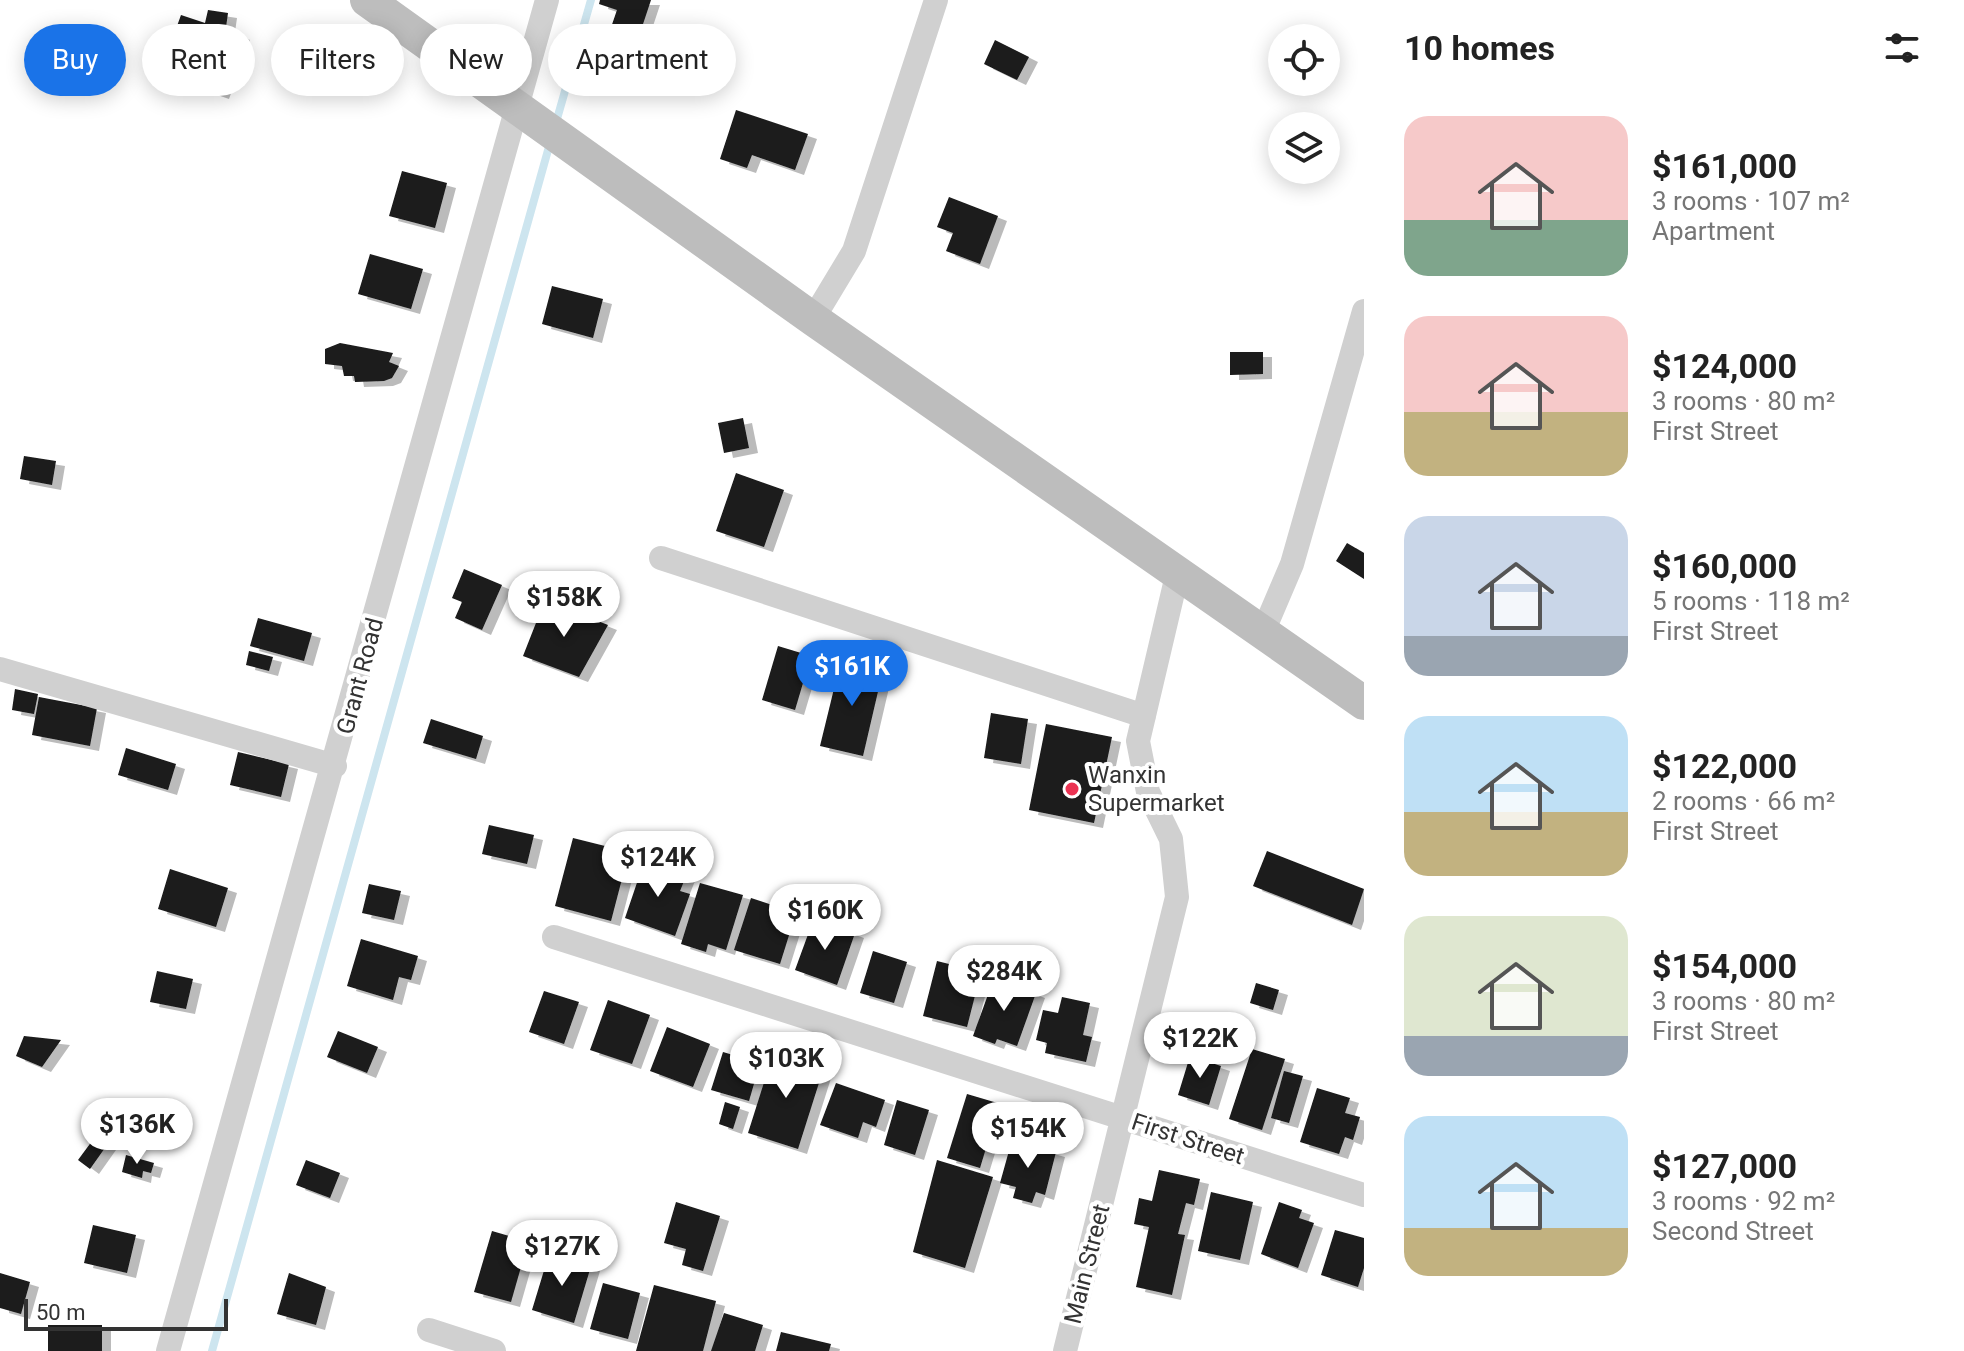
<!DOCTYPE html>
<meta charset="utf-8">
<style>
:root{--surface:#fff;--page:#f2f2f2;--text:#222;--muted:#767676;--accent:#1a73e8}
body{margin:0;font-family:Roboto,sans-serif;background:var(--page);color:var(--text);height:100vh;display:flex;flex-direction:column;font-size:30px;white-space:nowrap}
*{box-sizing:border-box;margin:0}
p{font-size:26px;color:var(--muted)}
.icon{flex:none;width:44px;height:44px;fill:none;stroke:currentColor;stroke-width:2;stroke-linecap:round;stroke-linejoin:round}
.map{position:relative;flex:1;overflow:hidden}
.drawer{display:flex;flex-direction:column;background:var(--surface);width:600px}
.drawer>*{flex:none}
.guide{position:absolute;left:24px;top:24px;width:760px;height:72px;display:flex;gap:16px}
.fabs{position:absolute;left:1268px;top:24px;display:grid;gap:16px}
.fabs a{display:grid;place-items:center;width:72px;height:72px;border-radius:50%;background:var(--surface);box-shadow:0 4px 20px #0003;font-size:40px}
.scale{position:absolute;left:24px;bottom:20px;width:204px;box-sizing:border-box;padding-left:8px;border:4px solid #333;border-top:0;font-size:22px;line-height:28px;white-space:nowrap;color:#333;-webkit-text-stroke:6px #fff;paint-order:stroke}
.price{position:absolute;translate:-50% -68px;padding:0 18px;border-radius:28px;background:#fff;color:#222;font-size:26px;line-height:52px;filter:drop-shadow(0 2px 4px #0008)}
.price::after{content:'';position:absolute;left:50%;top:48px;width:24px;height:18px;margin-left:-12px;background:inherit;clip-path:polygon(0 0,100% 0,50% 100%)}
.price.active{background:var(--accent);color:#fff}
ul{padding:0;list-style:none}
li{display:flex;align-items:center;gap:24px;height:200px;padding:0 40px}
li span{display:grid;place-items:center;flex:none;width:224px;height:160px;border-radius:24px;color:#555}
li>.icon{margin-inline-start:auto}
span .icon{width:96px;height:96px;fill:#fffc;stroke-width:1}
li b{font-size:34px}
h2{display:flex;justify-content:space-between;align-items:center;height:96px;padding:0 40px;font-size:34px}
.tag{padding:0 28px;border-radius:36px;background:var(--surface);box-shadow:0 4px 20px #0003;font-size:28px;line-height:72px}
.tag.active{background:var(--accent);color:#fff}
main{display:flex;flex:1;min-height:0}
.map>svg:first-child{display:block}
</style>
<main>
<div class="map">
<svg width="1364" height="1351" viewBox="0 0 1364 1351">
<defs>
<filter id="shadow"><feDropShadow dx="9" dy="5" stdDeviation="0" flood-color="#0004"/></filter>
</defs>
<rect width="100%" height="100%" fill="#fff"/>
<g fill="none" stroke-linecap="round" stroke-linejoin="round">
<path stroke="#cde5ef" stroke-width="8" d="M555 126 591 0
M212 1351 550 143"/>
</g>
<path fill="#1a1a1a" filter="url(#shadow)" d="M600 0H651L635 48 607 39 617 10 599 4Z
M208 10 228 13 226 27 241 35 220 94 160 73 181 15 205 23Z
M995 40 1029 57 1017 80 984 64Z
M736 110 808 134 795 170 752 155 747 168 720 159Z
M402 171 447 183 435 228 389 216Z
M949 197 998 216 980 264 946 251 953 233 937 227Z
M370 254 423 269 411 309 358 294Z
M552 286 603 299 593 338 542 324Z
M340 343 393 353 389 362 399 366 392 378 384 381 355 382 354 376H344L342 366 325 364V349Z
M1230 352H1263V374L1230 375Z
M743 418 749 448 724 453 718 423Z
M24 456 56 461 52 485 20 479Z
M736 473 784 490 764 547 716 531Z
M1347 543 1364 553V579L1336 561Z
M464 569 502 585 482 630 455 618 462 602 452 598Z
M545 600 608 625 579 677 523 656Z
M258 618 312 633 304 661 250 646Z
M778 646 811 656 795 710 762 700Z
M249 651 273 657 269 671 246 665Z
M841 660 883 670 863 756 820 746Z
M15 689 38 694 34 714 12 710Z
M39 697 97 708 90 746 32 735Z
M991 713 1028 719 1021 764 984 758Z
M431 719 483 736 476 759 423 743Z
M1046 724 1112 737 1094 823 1029 810Z
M126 748 176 764 168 790 118 775Z
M238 752 289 764 281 797 230 785Z
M489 825 534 835 527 864 482 854Z
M573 838 629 852 611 921 555 906Z
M1267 851 1364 889 1352 925 1253 886Z
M644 862 686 876 680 891 690 894 675 936 625 918Z
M170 869 228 888 216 927 158 909Z
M700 883 743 895 726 950 708 944 706 952 681 944Z
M369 884 401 891 394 920 362 913Z
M751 898 796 913 780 964 734 950Z
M814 918 855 933 837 985 795 970Z
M361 939 418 956 411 980 399 977 393 1000 347 986Z
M873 951 907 962 894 1003 860 993Z
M937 961 981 972 967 1027 923 1016Z
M157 971 193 979 186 1009 150 1002Z
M994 978 1036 993 1017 1046 997 1039 995 1044 973 1036Z
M1256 983 1279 990 1273 1010 1250 1003Z
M544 991 579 1002 564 1044 529 1032Z
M1062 997 1090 1003 1083 1035 1092 1037 1086 1062 1045 1053 1047 1043 1036 1040 1043 1010 1058 1013Z
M608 1000 650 1015 632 1064 590 1050Z
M667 1027 710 1044 693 1087 650 1071Z
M338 1031 378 1047 367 1073 327 1057Z
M24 1036 61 1040 42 1067 16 1056Z
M1252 1049 1285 1059 1262 1130 1229 1119Z
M774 1051 824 1067 798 1149 748 1133Z
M723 1052 760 1063 749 1101 711 1090Z
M1190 1056 1221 1066 1209 1105 1178 1095Z
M1284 1071 1303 1076 1289 1123 1271 1118Z
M836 1083 885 1100 876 1127 863 1122 858 1138 820 1125Z
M1317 1088 1350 1098 1345 1113 1360 1117 1353 1140 1345 1137 1339 1154 1300 1142Z
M967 1094 1011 1107 1001 1139 990 1135 980 1168 947 1158Z
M897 1100 929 1110 915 1155 884 1145Z
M725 1102 740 1107 733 1129 719 1124Z
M95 1137 107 1145 90 1169 78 1160Z
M1012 1140 1056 1152 1045 1195 1036 1192 1032 1203 1013 1198 1016 1187 1000 1183Z
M126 1155 154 1163 151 1173 143 1171 142 1178 122 1172Z
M306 1160 340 1173 330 1198 296 1185Z
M937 1160 993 1177 965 1268 913 1252Z
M1159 1170 1200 1179 1194 1205 1186 1203 1178 1234 1185 1235 1172 1295 1136 1287 1149 1227 1134 1224 1139 1198 1152 1201Z
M1211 1192 1253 1202 1240 1260 1198 1251Z
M676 1202 720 1216 703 1271 682 1265 686 1249 664 1243Z
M1279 1202 1302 1210 1299 1218 1314 1223 1298 1268 1261 1254Z
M93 1225 136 1235 127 1273 84 1263Z
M1335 1230 1364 1238V1268L1358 1287 1321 1275Z
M492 1231 516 1238 511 1257 523 1260 511 1302 474 1292Z
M549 1254 591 1266 574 1323 532 1310Z
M0 1273 30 1282 21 1314 0 1308Z
M289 1273 326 1287 316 1325 277 1314Z
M603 1283 640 1293 628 1339 590 1329Z
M654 1285 716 1301 703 1351H636Z
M724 1313 763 1325 755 1351H711Z
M48 1325H102V1351H48Z
M781 1332 831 1344 829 1351H776Z"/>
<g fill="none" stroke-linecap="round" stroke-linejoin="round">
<path stroke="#d0d0d0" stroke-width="24" d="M813 319 854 251 936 0
M661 558 1144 716
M1263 632 1292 564 1364 311
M0 669 335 766
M554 937 1364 1195
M429 1330 494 1351
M168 1351 547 0
M1065 1351 1177 897 1171 839 1148 792 1138 741 1178 571"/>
<path stroke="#bdbdbd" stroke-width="34" d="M367 0 813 319 1364 703"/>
</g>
<circle fill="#eb3353" stroke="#fff" stroke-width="3" cx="1072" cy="789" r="8"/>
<g text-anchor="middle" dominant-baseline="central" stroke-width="8" stroke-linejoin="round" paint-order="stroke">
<g font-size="24" fill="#333" stroke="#fff">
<text transform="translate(360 676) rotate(-75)">Grant Road</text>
<text transform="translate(1188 1139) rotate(18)">First Street</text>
<text transform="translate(1087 1264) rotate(-76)">Main Street</text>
</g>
<g font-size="24" fill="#333" stroke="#fff" text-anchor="start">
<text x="1088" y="775">Wanxin<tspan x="1088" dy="28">Supermarket</tspan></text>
</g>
</g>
</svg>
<div class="fabs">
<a><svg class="icon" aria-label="locate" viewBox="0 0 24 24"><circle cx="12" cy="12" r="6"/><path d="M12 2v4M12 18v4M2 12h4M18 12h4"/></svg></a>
<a><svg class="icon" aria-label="layers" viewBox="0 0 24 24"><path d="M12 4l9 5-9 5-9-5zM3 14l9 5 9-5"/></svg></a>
</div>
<div class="scale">50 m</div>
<b class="price" style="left:564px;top:639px">$158K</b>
<b class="price active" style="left:852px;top:708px">$161K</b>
<b class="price" style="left:658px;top:899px">$124K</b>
<b class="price" style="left:825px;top:952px">$160K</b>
<b class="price" style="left:1004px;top:1013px">$284K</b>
<b class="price" style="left:1200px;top:1080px">$122K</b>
<b class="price" style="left:786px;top:1100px">$103K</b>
<b class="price" style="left:137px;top:1166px">$136K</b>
<b class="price" style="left:1028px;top:1170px">$154K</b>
<b class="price" style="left:562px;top:1288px">$127K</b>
<div class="guide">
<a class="tag active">Buy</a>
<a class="tag">Rent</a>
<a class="tag">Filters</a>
<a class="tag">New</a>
<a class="tag">Apartment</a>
</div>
</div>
<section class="drawer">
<h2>10 homes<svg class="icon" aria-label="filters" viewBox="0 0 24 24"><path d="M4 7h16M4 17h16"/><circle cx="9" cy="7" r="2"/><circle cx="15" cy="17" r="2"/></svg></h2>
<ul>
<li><span style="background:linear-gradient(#f6c9c9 65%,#7fa58c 0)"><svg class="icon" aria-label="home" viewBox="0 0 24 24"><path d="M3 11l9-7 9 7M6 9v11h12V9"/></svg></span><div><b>$161,000</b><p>3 rooms · 107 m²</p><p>Apartment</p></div></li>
<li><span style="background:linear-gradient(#f6c9c9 60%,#c2b280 0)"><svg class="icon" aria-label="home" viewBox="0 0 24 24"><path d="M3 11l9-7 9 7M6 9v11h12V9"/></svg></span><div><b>$124,000</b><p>3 rooms · 80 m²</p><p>First Street</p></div></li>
<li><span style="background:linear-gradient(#c9d6e8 75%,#9aa5b1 0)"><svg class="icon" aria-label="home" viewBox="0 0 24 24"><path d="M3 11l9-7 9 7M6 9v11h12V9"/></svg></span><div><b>$160,000</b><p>5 rooms · 118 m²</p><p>First Street</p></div></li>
<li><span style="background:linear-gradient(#bfe0f5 60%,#c2b280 0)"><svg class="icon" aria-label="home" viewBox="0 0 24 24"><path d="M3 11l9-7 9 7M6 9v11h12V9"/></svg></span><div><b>$122,000</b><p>2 rooms · 66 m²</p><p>First Street</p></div></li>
<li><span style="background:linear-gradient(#dfe7d0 75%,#9aa5b1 0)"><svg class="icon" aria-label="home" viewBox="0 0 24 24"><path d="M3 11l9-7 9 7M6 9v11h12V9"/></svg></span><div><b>$154,000</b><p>3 rooms · 80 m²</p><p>First Street</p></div></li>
<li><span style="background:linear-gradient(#bfe0f5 70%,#c2b280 0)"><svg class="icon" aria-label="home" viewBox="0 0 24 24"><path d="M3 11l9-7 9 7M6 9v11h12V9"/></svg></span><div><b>$127,000</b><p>3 rooms · 92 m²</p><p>Second Street</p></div></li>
</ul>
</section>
</main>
